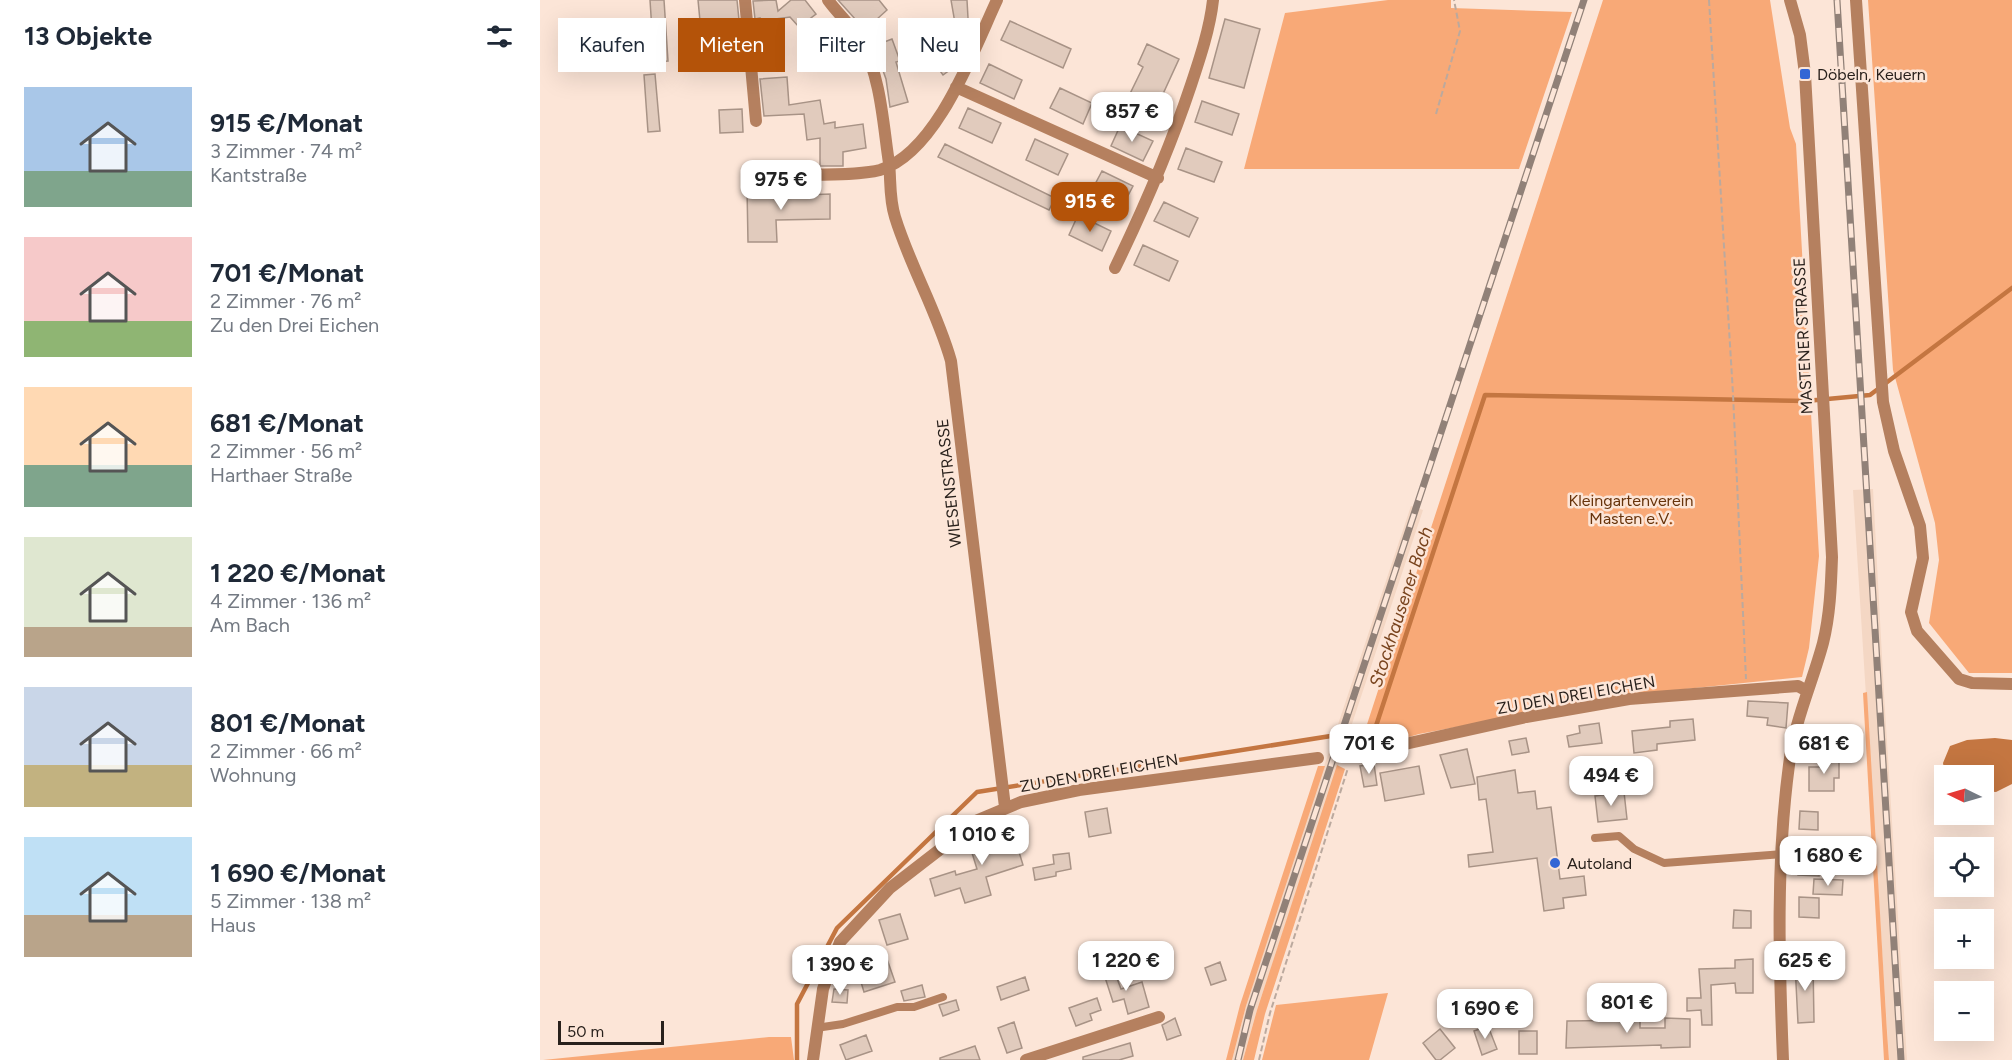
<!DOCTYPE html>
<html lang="de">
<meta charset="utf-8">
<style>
:root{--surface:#fff;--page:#f6f6f7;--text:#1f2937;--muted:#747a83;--accent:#b45309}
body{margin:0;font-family:Figtree,sans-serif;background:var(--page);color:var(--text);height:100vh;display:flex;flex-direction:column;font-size:22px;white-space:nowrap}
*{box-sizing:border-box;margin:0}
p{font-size:20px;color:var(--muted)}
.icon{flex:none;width:33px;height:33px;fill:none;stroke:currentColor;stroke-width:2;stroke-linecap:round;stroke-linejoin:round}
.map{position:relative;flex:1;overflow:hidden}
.side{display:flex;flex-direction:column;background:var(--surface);width:540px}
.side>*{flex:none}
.hud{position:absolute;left:18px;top:18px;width:570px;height:54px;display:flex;gap:12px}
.needle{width:39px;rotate:275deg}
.fabs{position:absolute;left:1394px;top:765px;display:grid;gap:12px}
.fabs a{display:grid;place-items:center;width:60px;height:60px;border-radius:0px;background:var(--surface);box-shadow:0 6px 24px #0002;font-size:30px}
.scale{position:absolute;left:18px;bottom:15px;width:106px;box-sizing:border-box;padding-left:6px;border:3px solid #29211c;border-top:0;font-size:16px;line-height:21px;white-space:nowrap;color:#29211c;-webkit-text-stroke:4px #fce5d7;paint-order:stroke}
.price{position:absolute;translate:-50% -51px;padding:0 14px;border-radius:12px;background:#fff;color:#222;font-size:20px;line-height:39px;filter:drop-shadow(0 2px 3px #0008)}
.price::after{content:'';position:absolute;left:50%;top:36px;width:18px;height:14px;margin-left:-9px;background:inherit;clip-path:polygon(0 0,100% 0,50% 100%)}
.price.current{background:var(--accent);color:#fff}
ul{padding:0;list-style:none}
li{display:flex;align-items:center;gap:18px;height:150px;padding:0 24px}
li span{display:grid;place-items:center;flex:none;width:168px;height:120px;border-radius:0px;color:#555}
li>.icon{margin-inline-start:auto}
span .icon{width:72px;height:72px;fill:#fffc;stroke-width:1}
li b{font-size:26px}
h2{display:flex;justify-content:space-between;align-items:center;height:72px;padding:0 24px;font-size:26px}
.chip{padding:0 21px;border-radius:0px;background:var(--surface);box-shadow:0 6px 24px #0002;font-size:21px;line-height:54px}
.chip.current{background:var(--accent);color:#fff}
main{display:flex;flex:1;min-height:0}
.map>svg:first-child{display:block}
</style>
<main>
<section class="side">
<h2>13 Objekte<svg class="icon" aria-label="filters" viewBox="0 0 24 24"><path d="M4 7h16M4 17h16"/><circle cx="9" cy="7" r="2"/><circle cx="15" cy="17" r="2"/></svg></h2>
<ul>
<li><span style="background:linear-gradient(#a9c7e8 70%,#7fa58c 0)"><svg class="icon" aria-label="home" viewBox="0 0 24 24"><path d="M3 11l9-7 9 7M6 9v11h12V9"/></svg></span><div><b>915 €/Monat</b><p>3 Zimmer · 74 m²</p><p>Kantstraße</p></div></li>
<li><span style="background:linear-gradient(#f6c9c9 70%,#8fb573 0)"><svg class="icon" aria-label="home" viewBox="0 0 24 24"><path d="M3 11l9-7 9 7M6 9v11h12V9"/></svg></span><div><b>701 €/Monat</b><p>2 Zimmer · 76 m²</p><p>Zu den Drei Eichen</p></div></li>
<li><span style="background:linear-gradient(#ffd9b3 65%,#7fa58c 0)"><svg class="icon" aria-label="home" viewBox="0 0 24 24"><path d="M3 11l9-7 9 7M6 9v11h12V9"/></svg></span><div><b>681 €/Monat</b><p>2 Zimmer · 56 m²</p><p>Harthaer Straße</p></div></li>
<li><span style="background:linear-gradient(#dfe7d0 75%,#b9a48a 0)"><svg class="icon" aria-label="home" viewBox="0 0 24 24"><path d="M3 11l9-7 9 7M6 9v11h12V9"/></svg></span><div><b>1 220 €/Monat</b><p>4 Zimmer · 136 m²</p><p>Am Bach</p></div></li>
<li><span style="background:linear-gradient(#c9d6e8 65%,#c2b280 0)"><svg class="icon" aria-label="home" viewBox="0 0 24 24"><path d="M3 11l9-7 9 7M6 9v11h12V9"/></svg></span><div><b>801 €/Monat</b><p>2 Zimmer · 66 m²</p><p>Wohnung</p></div></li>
<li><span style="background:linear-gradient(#bfe0f5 65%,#b9a48a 0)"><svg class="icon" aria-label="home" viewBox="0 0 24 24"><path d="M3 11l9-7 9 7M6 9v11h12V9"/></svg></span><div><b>1 690 €/Monat</b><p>5 Zimmer · 138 m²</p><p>Haus</p></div></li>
</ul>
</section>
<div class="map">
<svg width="1472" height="1060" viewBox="0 0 1472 1060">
<rect width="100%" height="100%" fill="#fce5d7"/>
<path fill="#f4d7c4" d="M1333 489 1344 694 1367 1060H1349L1313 490Z
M871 506 883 510 717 1010 703 1060H692L706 1006 747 877Z"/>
<path fill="#f8a977" d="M848 0H911V8L1032 12 979 169H704L745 13Z
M1063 0H1230L1250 128 1256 144 1279 556 1269 648 1262 677 1087 695 879 734 818 752Z
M1328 0H1472V673H1429L1389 623 1399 560 1395 523 1353 370Z
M1327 692 1347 1032 1349 1060H1344L1323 693Z
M797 765 805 769 725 1014 714 1060H703L717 1010Z
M778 766H785L706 1006 692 1060H686L700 1005Z
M848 993 829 1060H722L736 1005Z
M229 1037H251L254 1060H3Z"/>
<path fill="#c47641" d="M1455 738 1472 740V784L1456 792 1443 791V776L1405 775 1403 763 1410 746 1427 740Z"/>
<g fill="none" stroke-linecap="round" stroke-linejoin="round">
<path stroke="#c47641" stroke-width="4.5" d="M257 1060V1004L297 928 437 792 835 729 945 395 1266 401 1330 395 1472 288"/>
</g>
<path fill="#e1cbbd" stroke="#a89386" stroke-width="1.5" d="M110 0H124L128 61 114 62Z
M158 0H197L199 20 179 22 180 30 161 31Z
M236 0 238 11 251 0H265L276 14 259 27 250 17 220 21V18L215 19 213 1Z
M298 0H339L347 10 325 30Z
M411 0H427L429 36 407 39 406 24 415 23Z
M685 19 720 29 704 88 669 78Z
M470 21 531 49 523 68 461 40Z
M352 39 360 61 356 62 368 102 350 107 346 79 334 46Z
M607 44 639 59 623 94 629 97 619 117 586 102 603 67 598 64Z
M405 46 418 64 403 75 390 57Z
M449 64 482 80 474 99 440 83Z
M115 74 120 131 108 132 104 75Z
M247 77 249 105 280 100 284 124 295 122V128L323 124 326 148 303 152V166H280V138L267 140 264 114 224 116 220 79Z
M520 88 552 103 543 124 510 108Z
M662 101 699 114 692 135 655 122Z
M428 108 461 123 452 143 419 128Z
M202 109 203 132 180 133 179 110Z
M580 126 613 141 603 161 571 146Z
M495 139 528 154 518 175 486 160Z
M405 144 515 198 509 210 398 157Z
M646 148 682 162 674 182 638 169Z
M562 171 593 186 583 205 552 190Z
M236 187V196L290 194V219L236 220 237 242H208L207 188Z
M624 202 658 218 649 237 614 221Z
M538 215 571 231 562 251 529 235Z
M603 245 638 261 629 281 594 265Z
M1208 701 1248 703 1246 728 1227 725 1228 718 1207 716Z
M1153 719 1155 740 1117 744V750L1094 753 1092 731 1130 727V721Z
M1059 723 1062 743 1029 747 1027 736 1040 733 1039 726Z
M986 738 989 752 972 755 969 741Z
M927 749 935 784 911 788 900 755Z
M1280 757H1299V778H1294V791H1269V767H1280Z
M834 764 837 785 824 787 820 766Z
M879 766 884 794 845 801 840 773Z
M975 770 978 793 995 791 997 809 1011 807 1020 879 1044 876 1046 895 1023 898 1024 908 1004 911 997 858 929 867 928 855 953 852 946 799 939 800 937 777Z
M1084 792 1087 819 1058 822 1055 796Z
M567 808 571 833 549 837 545 812Z
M1260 811 1278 812V830L1259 829Z
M472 829 483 865 446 877 451 895 425 903 420 888 395 896 390 879 415 871 416 875 437 869 428 840Z
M529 853 531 869 516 872V876L495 880 493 868 514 864 513 855Z
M1259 854 1280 855 1279 876 1258 875Z
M1274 879 1303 880 1302 895 1273 894Z
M1259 897 1279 898V918L1259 917Z
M1194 910 1211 911V928H1193Z
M360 914 368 939 347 945 339 920Z
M347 959 355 982 324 992 317 969Z
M1213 959V993H1196L1195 983 1171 985 1172 1025H1162L1161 1010 1147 1011V998H1161L1159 969 1195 968V960Z
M680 962 686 980 671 985 665 968Z
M1273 963 1274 1022 1258 1023 1255 964Z
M572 965 581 989 602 982 609 1007 588 1014 584 999 573 1002 562 968Z
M485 977 489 990 461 1000 457 987Z
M382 985 385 997 364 1001 361 991Z
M294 989 308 990 307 1003 292 1002Z
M557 998 561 1010 550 1014 552 1020 536 1026 529 1008Z
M416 1000 419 1010 403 1016 399 1005Z
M635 1018 641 1035 627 1040 622 1025Z
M1125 1018 1150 1019V1047L1121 1048V1045L1026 1048 1027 1021 1100 1020V1028H1125Z
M474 1022 482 1048 467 1053 458 1028Z
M948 1026 957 1049 942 1055 934 1031Z
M900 1029 915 1048 900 1060H896L883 1043Z
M979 1031H997V1054H979Z
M326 1035 332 1051 306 1060 300 1045Z
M590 1043 593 1056 579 1060H543V1057Z
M435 1046 440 1060H400V1058Z"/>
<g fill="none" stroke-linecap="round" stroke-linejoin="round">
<path stroke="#bba99e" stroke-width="2" stroke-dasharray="6 3" stroke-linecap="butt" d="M1169 0 1193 394 1206 679
M896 114 920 31 914 0
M719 1060 730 1013 808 768"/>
<path stroke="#b5805f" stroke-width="8" d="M1055 838 1079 836 1094 849 1124 863 1242 854
M276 1028 303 1024 357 1007H374L403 997"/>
<path stroke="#b5805f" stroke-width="12" d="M205 0 216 121
M288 0C298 14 314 28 322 43 341 78 343 124 349 163 351 181 349 198 355 217 370 266 397 311 411 361L465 807
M1316 0 1343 402 1354 451 1380 526 1383 558 1371 612 1377 631 1419 679 1432 683 1472 684
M416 87 618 178
M248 175C273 174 317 176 340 170 397 153 434 49 457 0
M575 268C604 208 630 148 651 85 660 58 670 28 673 0
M811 756 986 717 1089 699 1258 686 1267 691
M273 1060 283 989 300 942 350 888 438 820 481 802 539 790 778 758
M486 1060 619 1017
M1243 1060C1239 962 1236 862 1249 765 1254 722 1272 684 1283 643 1290 615 1291 587 1292 557L1265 74 1260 35 1250 0"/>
<g stroke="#918178" stroke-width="7">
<path id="rail" d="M1297 0 1361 1060
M698 1060 710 1010 1044 0"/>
</g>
<use href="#rail" stroke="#fce5d7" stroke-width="4.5" stroke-dasharray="14" stroke-linecap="butt"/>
</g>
<g fill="#3366d5" stroke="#fce5d7" stroke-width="2">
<rect x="1259" y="68" width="12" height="12" rx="3"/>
<circle cx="1015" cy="863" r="6"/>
</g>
<g text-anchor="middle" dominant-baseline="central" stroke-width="5" stroke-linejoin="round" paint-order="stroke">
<g font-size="16" fill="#29211c" stroke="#fce5d7" text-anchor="start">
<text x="1277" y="74">Döbeln, Keuern</text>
<text x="1027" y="863">Autoland</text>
</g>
<g font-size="16" fill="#29211c" stroke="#fce5d7">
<text transform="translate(1263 336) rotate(-93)">MASTENER STRASSE</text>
<text transform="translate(409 483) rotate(-96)">WIESENSTRASSE</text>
<text transform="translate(1036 695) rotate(-10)">ZU DEN DREI EICHEN</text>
<text transform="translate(559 773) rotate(-10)">ZU DEN DREI EICHEN</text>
</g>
<g font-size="16" fill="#67330a" stroke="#fce5d7">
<text x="1091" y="500">Kleingartenverein<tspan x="1091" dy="18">Masten e.V.</tspan></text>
</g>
<g font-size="18" font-style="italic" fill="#78431d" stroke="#fce5d7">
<text transform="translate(861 607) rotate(-72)">Stockhausener Bach</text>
</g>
</g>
</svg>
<div class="fabs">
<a><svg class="needle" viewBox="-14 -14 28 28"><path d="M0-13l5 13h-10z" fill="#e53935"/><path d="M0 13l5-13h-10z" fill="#747a83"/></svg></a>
<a><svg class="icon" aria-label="locate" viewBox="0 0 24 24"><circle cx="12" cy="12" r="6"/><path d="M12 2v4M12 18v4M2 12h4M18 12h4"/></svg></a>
<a>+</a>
<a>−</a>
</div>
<div class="scale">50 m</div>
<b class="price" style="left:592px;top:143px">857 €</b>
<b class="price" style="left:241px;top:211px">975 €</b>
<b class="price current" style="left:550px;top:233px">915 €</b>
<b class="price" style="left:829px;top:775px">701 €</b>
<b class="price" style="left:1284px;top:775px">681 €</b>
<b class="price" style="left:1071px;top:807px">494 €</b>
<b class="price" style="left:442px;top:866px">1 010 €</b>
<b class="price" style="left:1288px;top:887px">1 680 €</b>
<b class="price" style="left:586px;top:992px">1 220 €</b>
<b class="price" style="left:1265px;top:992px">625 €</b>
<b class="price" style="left:300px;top:996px">1 390 €</b>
<b class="price" style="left:1087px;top:1034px">801 €</b>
<b class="price" style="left:945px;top:1040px">1 690 €</b>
<div class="hud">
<a class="chip">Kaufen</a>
<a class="chip current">Mieten</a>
<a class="chip">Filter</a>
<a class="chip">Neu</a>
</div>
</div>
</main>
